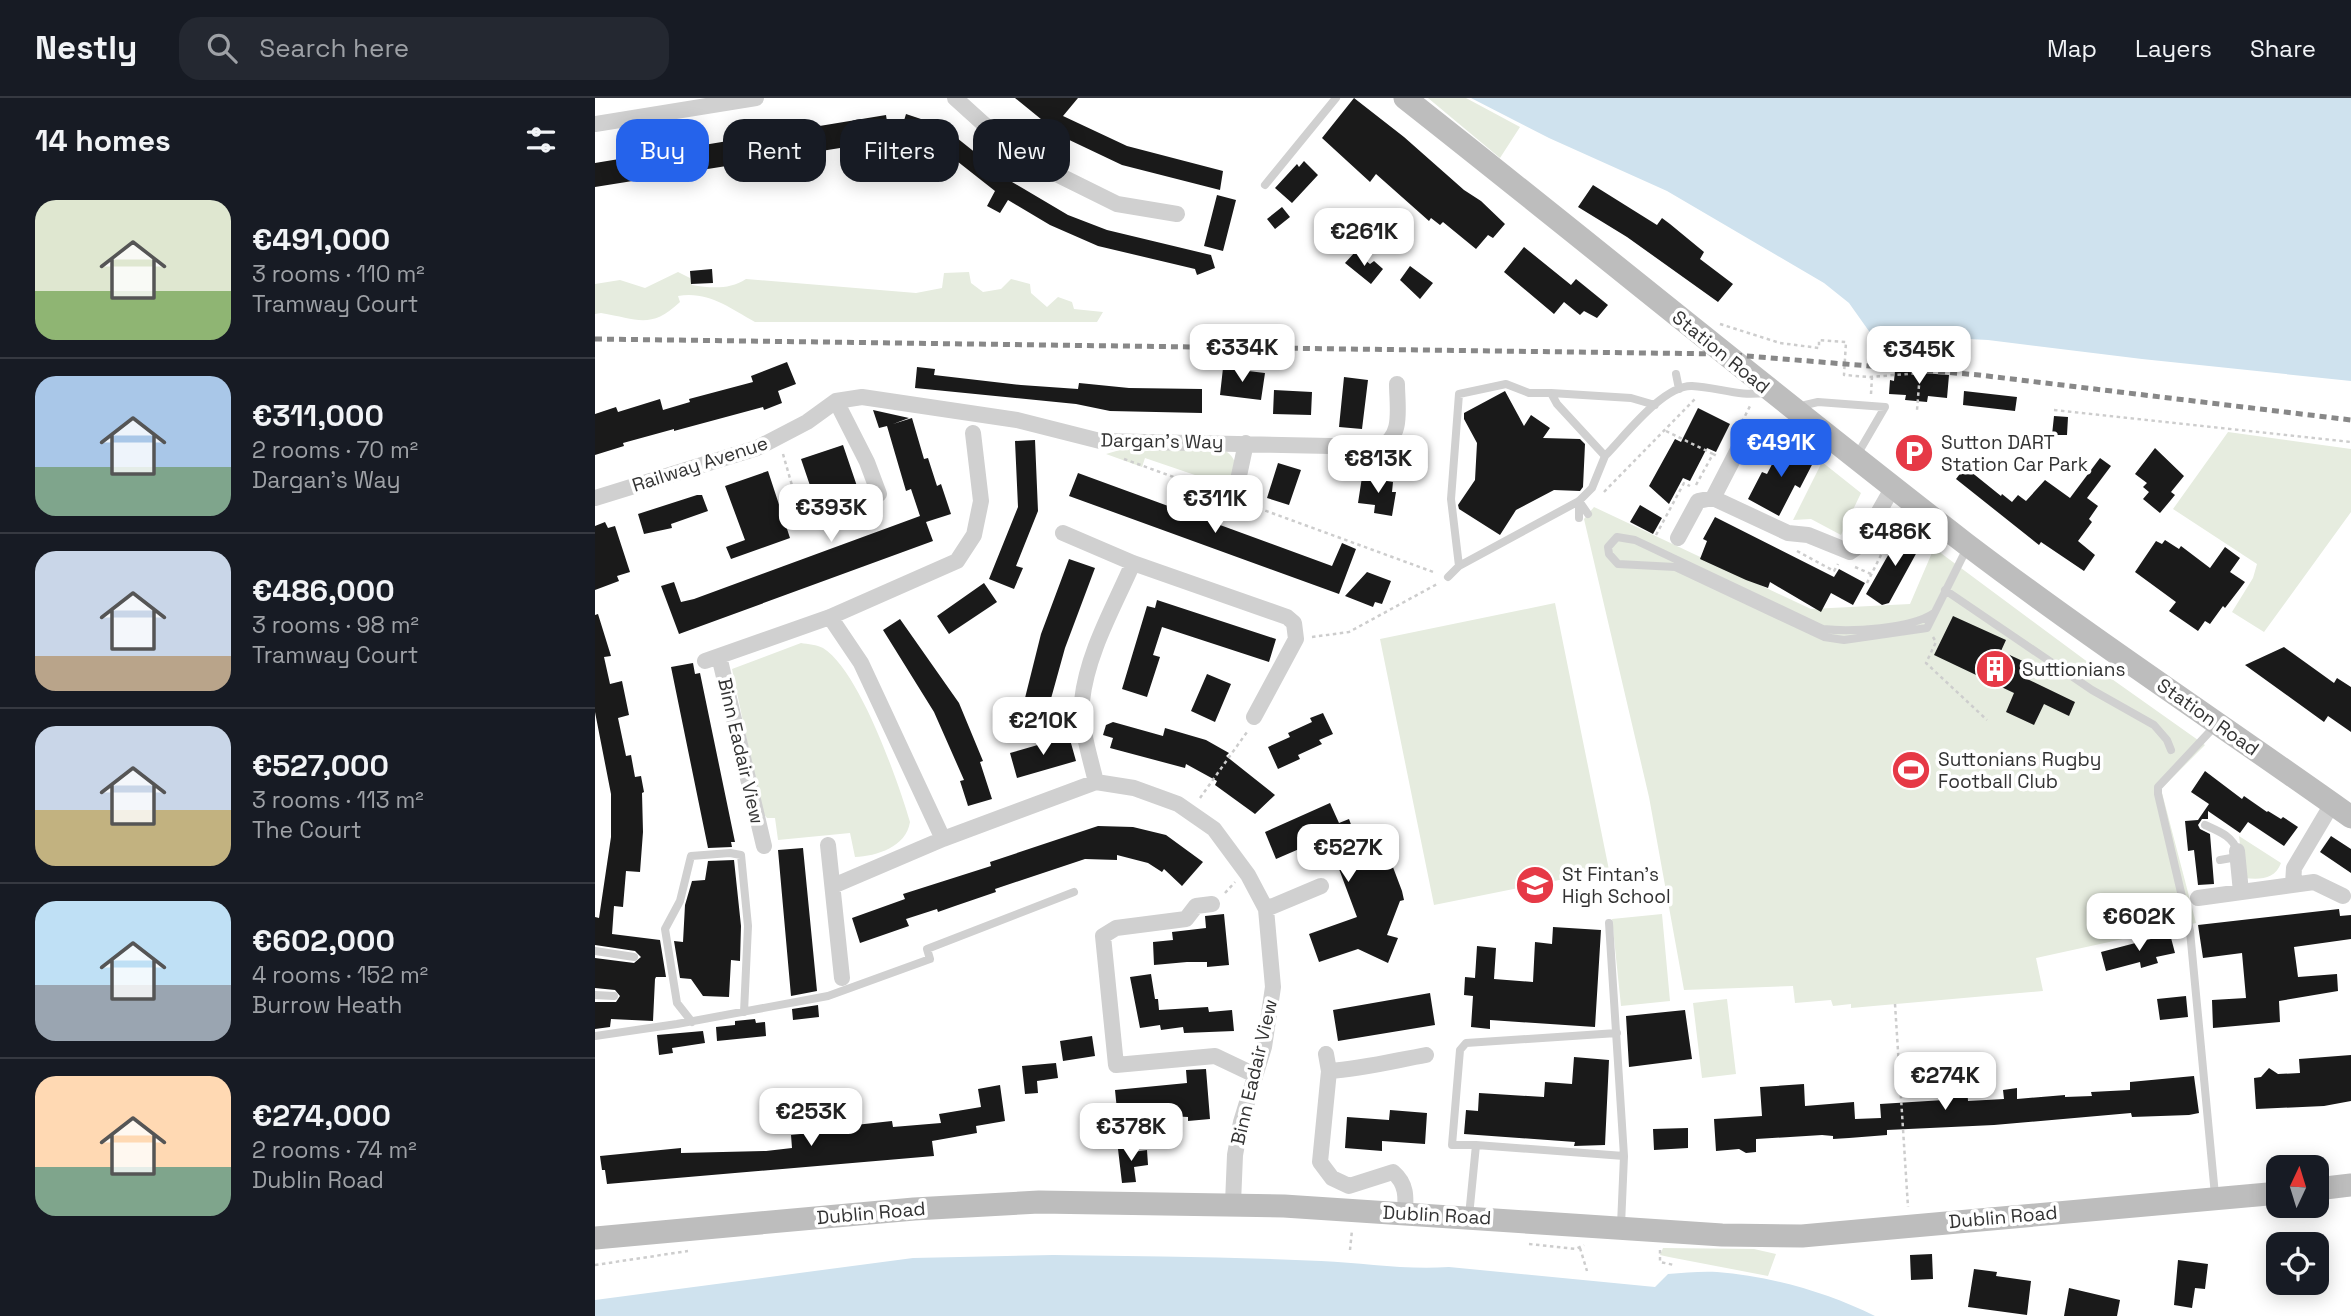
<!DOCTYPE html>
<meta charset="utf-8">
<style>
:root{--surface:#171b24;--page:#242831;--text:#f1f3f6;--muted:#9ea1a6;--line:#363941;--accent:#2563eb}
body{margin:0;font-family:"Space Grotesk",sans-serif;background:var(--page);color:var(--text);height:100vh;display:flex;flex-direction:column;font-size:26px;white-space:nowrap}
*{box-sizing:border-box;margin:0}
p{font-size:23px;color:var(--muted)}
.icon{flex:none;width:38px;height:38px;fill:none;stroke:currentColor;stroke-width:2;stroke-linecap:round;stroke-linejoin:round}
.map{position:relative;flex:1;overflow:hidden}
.panel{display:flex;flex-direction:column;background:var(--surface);width:595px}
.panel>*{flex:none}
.guide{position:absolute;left:21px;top:21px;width:665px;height:63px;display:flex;gap:14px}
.needle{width:46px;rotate:4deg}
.buttons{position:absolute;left:1671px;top:1057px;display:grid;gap:14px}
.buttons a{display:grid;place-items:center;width:63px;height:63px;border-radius:14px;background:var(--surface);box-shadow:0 4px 18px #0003;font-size:35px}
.price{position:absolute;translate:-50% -60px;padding:0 16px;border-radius:14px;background:#fff;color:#222;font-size:23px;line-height:46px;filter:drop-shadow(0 2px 4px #0008)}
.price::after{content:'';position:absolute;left:50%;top:42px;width:21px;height:16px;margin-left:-10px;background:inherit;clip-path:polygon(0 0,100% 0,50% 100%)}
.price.selected{background:var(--accent);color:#fff}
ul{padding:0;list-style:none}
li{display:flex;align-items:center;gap:21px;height:175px;padding:0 35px}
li+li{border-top:2px solid var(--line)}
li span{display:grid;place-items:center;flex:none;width:196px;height:140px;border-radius:21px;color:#555}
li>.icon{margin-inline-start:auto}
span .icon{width:84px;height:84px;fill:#fffc;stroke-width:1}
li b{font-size:30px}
h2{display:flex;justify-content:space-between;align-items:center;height:84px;padding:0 35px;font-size:30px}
.chip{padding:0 24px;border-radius:21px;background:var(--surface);box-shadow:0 4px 18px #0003;font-size:24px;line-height:63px}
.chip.selected{background:var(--accent);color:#fff}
header{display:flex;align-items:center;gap:42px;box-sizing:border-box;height:98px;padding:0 35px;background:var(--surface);border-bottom:2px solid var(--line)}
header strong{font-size:33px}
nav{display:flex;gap:38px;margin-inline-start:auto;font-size:24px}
.search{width:490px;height:63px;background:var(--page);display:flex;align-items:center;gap:18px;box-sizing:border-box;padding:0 24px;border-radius:21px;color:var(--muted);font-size:26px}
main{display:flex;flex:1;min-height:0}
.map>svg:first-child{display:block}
</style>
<header>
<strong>Nestly</strong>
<div class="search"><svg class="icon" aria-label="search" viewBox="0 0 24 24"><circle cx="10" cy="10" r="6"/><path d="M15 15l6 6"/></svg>Search here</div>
<nav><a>Map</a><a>Layers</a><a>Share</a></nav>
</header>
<main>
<section class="panel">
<h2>14 homes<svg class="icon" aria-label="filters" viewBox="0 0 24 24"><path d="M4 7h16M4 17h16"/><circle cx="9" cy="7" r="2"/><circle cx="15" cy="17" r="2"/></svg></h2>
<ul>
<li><span style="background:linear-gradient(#dfe7d0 65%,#8fb573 0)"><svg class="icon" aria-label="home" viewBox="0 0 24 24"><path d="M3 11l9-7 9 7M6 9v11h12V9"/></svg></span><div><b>€491,000</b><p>3 rooms · 110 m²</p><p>Tramway Court</p></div></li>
<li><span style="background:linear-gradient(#a9c7e8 65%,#7fa58c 0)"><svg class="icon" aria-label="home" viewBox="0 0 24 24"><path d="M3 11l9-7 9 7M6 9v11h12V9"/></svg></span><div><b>€311,000</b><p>2 rooms · 70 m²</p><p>Dargan's Way</p></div></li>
<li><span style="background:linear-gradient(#c9d6e8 75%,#b9a48a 0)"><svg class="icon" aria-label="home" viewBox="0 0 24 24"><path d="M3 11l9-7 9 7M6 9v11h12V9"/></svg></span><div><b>€486,000</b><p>3 rooms · 98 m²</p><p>Tramway Court</p></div></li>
<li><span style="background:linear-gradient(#c9d6e8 60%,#c2b280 0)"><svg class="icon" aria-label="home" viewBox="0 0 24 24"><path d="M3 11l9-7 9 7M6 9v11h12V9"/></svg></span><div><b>€527,000</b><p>3 rooms · 113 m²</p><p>The Court</p></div></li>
<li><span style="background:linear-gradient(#bfe0f5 60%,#9aa5b1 0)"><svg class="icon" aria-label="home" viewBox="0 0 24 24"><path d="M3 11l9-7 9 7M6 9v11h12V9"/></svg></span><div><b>€602,000</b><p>4 rooms · 152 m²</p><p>Burrow Heath</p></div></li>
<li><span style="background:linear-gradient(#ffd9b3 65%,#7fa58c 0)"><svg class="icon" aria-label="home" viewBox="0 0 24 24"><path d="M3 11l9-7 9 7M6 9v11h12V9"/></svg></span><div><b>€274,000</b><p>2 rooms · 74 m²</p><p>Dublin Road</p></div></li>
</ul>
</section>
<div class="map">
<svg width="1756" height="1218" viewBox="0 0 1756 1218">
<rect width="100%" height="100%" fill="#fff"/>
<path fill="#e6ecdf" d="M833 0H871L925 29 905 60Z
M83 174 95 180 97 187C116 190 134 192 151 181L321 195 347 190 349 175 374 174 376 185 388 194 406 191 416 181 435 186 436 195 452 209 463 199 477 204 479 211 508 214 502 224H160C134 210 114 193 83 198L85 204C55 232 43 221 6 215L0 216V186L25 182 50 190Z
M1633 334 1756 351V414L1669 534 1637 514 1658 480 1662 466 1578 411Z
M535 349 632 354C645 364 641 376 638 390L550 360 547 369 511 356Z
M1227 364 1266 395 1246 437 1216 421 1198 422Z
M999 409 1216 511 1315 506 1339 450 1490 562 1610 647 1566 691 1601 825 1441 860 1448 893 1256 910V906L1238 908 1236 902 1200 905 1198 888 1089 892 1054 699 989 421Z
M960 505 1014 772 839 807 785 541Z
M206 545C213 546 222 547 228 550 264 572 303 683 315 724 311 749 282 758 260 759L255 735 183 742 180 720H172L167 714 137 571Z
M1644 738 1686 765C1680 781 1666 782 1649 780Z
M1067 816 1075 903 1026 908 1017 821Z
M1132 901 1141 976 1107 980 1098 905Z
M1068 1150 1159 1151 1181 1156 1173 1178 1074 1159 1065 1157Z"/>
<path fill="#cfe2ee" d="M876 0H1756V283L1547 261 1393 242 1276 236 1254 205 1229 185 1072 93 954 40Z
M458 1157C547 1158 636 1159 726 1163 769 1165 810 1172 854 1169L1060 1189 1073 1176C1089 1175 1106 1173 1122 1174 1175 1178 1232 1194 1280 1218H0V1202L318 1160Z"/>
<path fill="#1a1a1a" d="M420 0H483L468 18 532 48 628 73 625 92 527 67 468 39Z
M759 0 809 39 869 92 886 103 910 126 898 140 893 137 881 151 848 124 845 127 836 120 834 123 781 76 775 84 727 40Z
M311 16 347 28 417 84 473 117 512 132 616 157 620 170 602 177 600 171 503 148 455 127 413 102 405 115 392 108 400 93 353 56 304 39Z
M291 17 295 42 0 89V65Z
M709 63 723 77 697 105 680 90 702 66 704 69Z
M998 87 1062 127 1067 120 1075 126 1109 154 1105 161 1138 186 1123 204 1032 139 983 109Z
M622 97 641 102 628 153 609 148Z
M687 109 695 119 680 131 672 121Z
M929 149 976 187 981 181 1013 207 1002 220 989 213 985 217 969 204 959 216 909 174Z
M760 154 775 166 779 163 788 171 776 186 750 165Z
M815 168 838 185 825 201 805 182Z
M117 171 118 185 96 186 95 173Z
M192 264 201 286 183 293 187 305 169 312 168 309 79 333V331L28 345 29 348 0 357V316L21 309 23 314 65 301 68 312 95 304 94 301 158 284 156 278Z
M322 269 340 271 339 277 426 287 483 291 484 285 534 290 607 291V315L515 313 481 306 320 290Z
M628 270 670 275 666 302 625 297Z
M1300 273 1354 277 1352 300 1333 298 1332 304 1310 302 1311 297 1294 296 1295 282 1299 283Z
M749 279 773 282 767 331 744 329Z
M679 292 717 294 716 317 678 316Z
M910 293 929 328 936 317 955 330 948 340 985 341 990 346 988 389 985 393 959 392 921 412 905 437 864 411 863 407 880 382 882 345 869 321V315Z
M1369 293 1422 299 1420 313 1368 307Z
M1103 310 1135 326 1121 354 1112 350 1095 383 1088 380 1074 406 1054 388 1080 341 1086 344Z
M278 312 314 320 298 326 317 320 329 361 333 360 342 388 346 386 356 416 331 424 338 443 84 536 66 488 79 484 86 504 99 501 325 418 316 391 311 393 292 328 284 330Z
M1459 318 1473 319 1472 337H1457Z
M440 342 443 413 421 468 428 470 419 491 394 481 423 409 420 343Z
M1188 345 1220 361 1205 390 1200 387 1184 418 1153 401 1167 374 1172 376Z
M248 347 265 397 251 402 253 406 238 411 240 419 227 423 206 361Z
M1560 350 1589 378 1576 394 1580 397 1565 415 1548 401 1554 394 1548 389 1552 385 1540 376Z
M1505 360 1516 368 1492 400 1503 408 1494 421 1497 424 1483 443 1500 457 1489 473 1446 444 1444 447 1361 381 1370 369 1406 398 1407 396 1417 404 1423 397 1431 403 1450 382 1475 400Z
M683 365 706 372 694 407 672 400Z
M173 373 195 440 136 461 131 449 150 442 130 388Z
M483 375 737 468 747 445 761 451 744 496 474 398Z
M767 379 798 384 797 394H801L797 418 779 415 780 407 763 405Z
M102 397H107L113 413 76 426 77 430 49 436 43 416Z
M1045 407 1067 420 1058 436 1035 424Z
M1120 419 1239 479 1244 471 1270 485 1258 507 1236 495 1226 514 1175 484 1173 490 1151 482 1105 461 1112 443 1108 441Z
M10 424 13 430 20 428 35 474 22 478 24 483 0 492V428Z
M1308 431 1328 443 1294 505 1287 507 1271 496Z
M1570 442 1584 451 1586 448 1615 470 1630 449 1645 460 1635 474 1650 484 1630 510 1628 508 1615 526 1610 523 1603 533 1574 513 1581 504 1540 474 1561 443 1567 446Z
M474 461 500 470 470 550 452 615 428 608 446 536Z
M772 474 796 483 787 506 780 504 778 509 750 498Z
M389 485 402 504 354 536 342 518Z
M562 502 681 541 674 564 567 529 558 557 565 559 552 599 527 591 552 508 560 510Z
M3 516 16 558 9 559 15 586 27 583 34 617 23 620 31 658 36 657 40 679 46 678 49 694 47 695 48 734 45 774 31 773 28 809 19 808 17 836 65 842 71 879H61L60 881 58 923 16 921 15 929 0 931V904H21L25 898 20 892 0 890V860L39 865 46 859 40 853 0 847V819L4 820 16 739V696L0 614V517Z
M1358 518 1411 542 1406 553 1432 565 1426 578 1480 604 1474 618 1449 606 1439 627 1411 614 1419 595 1339 557Z
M305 521 364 605 388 663 385 664 397 701 373 708 365 683 369 682 339 614 288 532Z
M1689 549 1739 585 1742 580 1756 589V634L1733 618 1729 624 1650 567Z
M98 565 100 576 105 575 140 744H136L137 749 113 750 76 569Z
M612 576 636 586 620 624 596 613Z
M728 615 738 636 724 642 727 646 703 657 705 661 683 671 673 649 695 639 693 635 717 624 715 620Z
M518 624 568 638 570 630 611 642 634 655 631 658 680 697 660 716 620 687 622 683 591 666 590 670 515 650 518 640 508 637 511 627Z
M474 638 481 663 422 680 415 655Z
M1610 673 1647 701 1649 698 1672 714 1673 713 1686 721 1688 719 1703 729 1689 748 1653 724 1645 735 1613 713V721H1607L1603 727 1605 731 1615 736 1619 786 1603 787 1599 752 1593 753 1590 723 1603 722 1614 706 1596 694Z
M735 705 744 725 754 721 761 740 767 738 776 762 793 756 807 793 809 802 805 803 792 837 803 840 793 865 763 851 724 864 714 836 762 819 732 739 681 761 670 734Z
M503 728 538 729 571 737 608 764 587 788 569 771 567 774 553 765 522 757V762L490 761 400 791 401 794 360 808 343 814 342 811 311 821 314 828 265 845 257 820 310 801 308 796 396 768 395 764Z
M1736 738 1756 751V775L1725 754Z
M208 750 222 893 196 898 183 752Z
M139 762 146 828 145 863 136 862 134 899 108 898 96 881 85 880 79 843 88 844 90 807 97 783 110 782 113 763Z
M1744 811 1745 818 1756 817V841L1699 849 1703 879 1742 876 1743 893 1684 903 1685 924 1618 930 1617 902 1651 900 1647 855 1608 860 1603 827Z
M629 816 634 867 612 869V864H592L559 867 558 844 578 842 577 834 611 830 610 818Z
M958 829 1006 832 1000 929 895 922V931L876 929 878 898 869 897 870 879 880 880 882 848 901 850 899 881 938 884 940 844 957 846Z
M1575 836 1580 855 1561 859 1563 865 1546 870 1545 864 1511 873 1506 854Z
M556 876 560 901H563L564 912 613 909 614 914 637 912 639 933 589 935 588 929 566 932 565 927 545 930 535 879Z
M835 895 840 927 743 943 738 912Z
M1591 898 1593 919 1565 922 1562 901Z
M223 907 224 919 198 922 197 911Z
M1090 912 1097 961 1034 969 1031 918Z
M160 921 161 925 170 924 171 938 122 943 121 929 140 927V923Z
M108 933 110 945 77 950 78 955 64 957 62 937Z
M497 938 500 958 468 963 465 943Z
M1756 957V1003L1729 1008 1661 1011 1659 980 1666 979 1674 970 1683 976 1705 975 1704 961Z
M979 959 1014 962 1010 1047 979 1048 980 1044 869 1036 871 1012 883 1013 884 995 949 999 950 984 977 986Z
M461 965 463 980 442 983 443 995 430 996 427 968Z
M611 971 615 1021 593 1023V1019L573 1018 523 1022 520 992 592 985 591 972Z
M1599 978 1604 1015 1594 1017 1537 1019 1536 1015 1399 1027 1292 1032V1037L1254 1040 1238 1041V1038L1227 1037 1161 1041V1054L1151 1055 1144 1051 1121 1053 1119 1021 1167 1018 1165 989 1209 986 1210 1008 1259 1004 1260 1021 1286 1020 1285 1006 1349 1002V988H1372L1373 1003 1409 1001 1408 992 1422 990V1001L1470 997V999L1497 998 1496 994 1535 992V984Z
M405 987 410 1023 381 1028 382 1035 337 1043 339 1058 12 1086 10 1072H7L5 1058 86 1050V1055L171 1053 197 1050 196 1037 243 1032 242 1029 297 1023 298 1029 346 1025 344 1016 386 1009 383 991Z
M795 1012 832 1015 830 1046 787 1043V1053L750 1050 752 1019 794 1022Z
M1093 1030V1050L1059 1052 1058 1031Z
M538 1050V1054L552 1052 553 1067 539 1069 541 1084 527 1085 523 1051Z
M1337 1156 1338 1181 1316 1182 1315 1157Z
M1583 1162 1613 1166 1610 1191 1600 1190 1597 1210 1579 1207Z
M1379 1171 1402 1174 1401 1178 1436 1183 1432 1217 1373 1209Z
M1474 1190 1525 1202 1522 1218H1469Z"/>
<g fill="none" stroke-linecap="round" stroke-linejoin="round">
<path stroke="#cdcdcd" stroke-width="2.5" stroke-dasharray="3.5 3.5" stroke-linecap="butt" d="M1125 226 1185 245 1224 250V242L1251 244 1249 277 1275 279 1325 275 1322 312
M1276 296 1277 279
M1459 312 1756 344
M1147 324 1155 308
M1071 333 1118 356
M188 356 202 405
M529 361 628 397
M1101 387 1118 356 1122 358
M1009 394 1100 301
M644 403 841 475
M1061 437 1089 385 1095 388
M1202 453 1239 473 1243 466
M1260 469 1276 476
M1272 485 1305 419
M717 539 754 534 844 485
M1338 539 1341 544 1331 565 1392 622
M605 700 652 634
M630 795 640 784
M1300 906 1313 1109
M934 1146 981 1151 989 1147
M985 1150 992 1173
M755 1152 757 1132
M1065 1152V1164L1079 1167
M0 1167 93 1153"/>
<path stroke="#d0d0d0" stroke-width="8" d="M670 87 741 0
M1081 276 1084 291
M1060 307 1036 300 956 295 962 306 1010 358C1030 338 1068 287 1097 288 1123 289 1146 300 1172 294
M1205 313 1210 307 1223 304 1290 309 1262 357
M984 403V420
M984 403 993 416
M864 468 856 401 864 296 911 286 934 295H956
M853 479 864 468 984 403 997 390 1010 358
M1350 492 1497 592 1559 627 1572 642 1576 652
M1339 515C1316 531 1256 534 1228 531L1040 442 1022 439 1013 449 1014 456 1023 466 1080 469 1229 539 1249 542 1332 530 1372 450
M1610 727C1623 733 1638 738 1642 753
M1625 762 1642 759
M1014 825 1029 1058
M0 853 39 859
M0 897 19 898
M97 924 82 905 70 831 85 803 96 758 135 755 146 757 153 828 149 914
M0 938 82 926 233 898 335 861 332 851 479 794
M881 1047H857L865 952 871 945 1022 935
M1620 1097 1595 833 1563 696V689L1621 627
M874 1118 881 1047 1029 1058 1026 1127"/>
<path stroke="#d0d0d0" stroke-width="16" d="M360 0 423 57 522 106 582 116
M0 26 161 0
M241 303 272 364 284 396
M642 387 651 345
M0 400 162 350 212 324 241 303 267 299 422 322 505 343 784 349C809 340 802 309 802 286
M1118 400 1193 435 1213 437 1255 454 1265 447 1298 389
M468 435 538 465 692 519 699 525 701 541 659 619
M1083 440 1103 403 1118 400 1149 340 1155 343
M235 519 266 565 348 741
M124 558 169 748
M110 563 235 519 362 463 379 437 386 403 378 335
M501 684C495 659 485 629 487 603 492 555 519 509 538 465
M233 747 247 880
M1642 753 1646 794
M1698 786 1699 770 1737 706
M238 788 348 741 501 684 539 690 583 706 619 731 653 777 671 811 678 889 669 949 646 1024 640 1057 638 1105
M1603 800 1719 784 1748 798
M617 806 601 808 591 821 521 830 508 838 521 967 620 958 660 977
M671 811 726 788
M731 956 734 973 725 1064 737 1080 754 1088 798 1074C812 1086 811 1099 810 1116
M734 973C767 971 798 963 831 957"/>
<path stroke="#bdbdbd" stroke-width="23" d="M810 0C998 148 1182 300 1371 446 1496 541 1628 628 1756 719
M1722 1091 1756 1087
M0 1140 319 1111 444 1104 689 1108 1127 1137 1207 1138 1684 1095"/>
<path stroke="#888" stroke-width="5" stroke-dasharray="7 5" stroke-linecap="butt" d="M0 241 1128 256 1384 277 1756 322"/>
</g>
<defs>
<g id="parking-disc" transform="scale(2.0125)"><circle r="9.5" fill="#e63946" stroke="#fff"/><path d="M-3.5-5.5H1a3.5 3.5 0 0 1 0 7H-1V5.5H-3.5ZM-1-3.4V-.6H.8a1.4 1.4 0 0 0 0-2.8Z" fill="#fff"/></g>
<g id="building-disc" transform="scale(2.0125)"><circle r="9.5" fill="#e63946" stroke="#fff"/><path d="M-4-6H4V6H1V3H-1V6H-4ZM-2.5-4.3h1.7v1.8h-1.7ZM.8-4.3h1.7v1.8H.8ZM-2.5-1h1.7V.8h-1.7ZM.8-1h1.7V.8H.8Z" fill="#fff"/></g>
<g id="stadium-disc" transform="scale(2.0125)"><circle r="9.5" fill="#e63946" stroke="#fff"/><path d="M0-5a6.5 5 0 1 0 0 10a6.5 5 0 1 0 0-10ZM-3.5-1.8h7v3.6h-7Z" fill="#fff"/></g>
<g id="school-disc" transform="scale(2.0125)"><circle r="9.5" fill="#e63946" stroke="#fff"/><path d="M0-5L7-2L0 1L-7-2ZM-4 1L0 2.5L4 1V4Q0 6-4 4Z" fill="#fff"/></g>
</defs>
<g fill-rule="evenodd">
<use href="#parking-disc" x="1319" y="355"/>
<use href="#building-disc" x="1400" y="571"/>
<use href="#stadium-disc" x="1316" y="672"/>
<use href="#school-disc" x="940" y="787"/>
</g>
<g text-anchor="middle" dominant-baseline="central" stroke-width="7" stroke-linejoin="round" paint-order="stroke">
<g font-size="19" fill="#333" stroke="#fff">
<text transform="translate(1126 254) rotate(39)">Station Road</text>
<text transform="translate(567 343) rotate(1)">Dargan's Way</text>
<text transform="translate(105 366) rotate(-18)">Railway Avenue</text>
<text transform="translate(1613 619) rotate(35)">Station Road</text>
<text transform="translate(146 653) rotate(77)">Binn Eadair View</text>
<text transform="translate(659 974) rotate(-77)">Binn Eadair View</text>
<text transform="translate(276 1115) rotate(-5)">Dublin Road</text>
<text transform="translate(842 1117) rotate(3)">Dublin Road</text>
<text transform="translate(1408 1119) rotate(-5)">Dublin Road</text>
</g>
<g font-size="19" fill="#333" stroke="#fff" text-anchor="start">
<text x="1346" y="344">Sutton DART<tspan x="1346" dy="22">Station Car Park</tspan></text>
<text x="1427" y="571">Suttionians</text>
<text x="1343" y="661">Suttonians Rugby<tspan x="1343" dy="22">Football Club</tspan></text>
<text x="967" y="776">St Fintan's<tspan x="967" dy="22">High School</tspan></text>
</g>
</g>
</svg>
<div class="buttons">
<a><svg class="needle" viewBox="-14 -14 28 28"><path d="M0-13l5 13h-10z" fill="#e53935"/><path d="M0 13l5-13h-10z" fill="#9ea1a6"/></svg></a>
<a><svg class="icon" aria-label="locate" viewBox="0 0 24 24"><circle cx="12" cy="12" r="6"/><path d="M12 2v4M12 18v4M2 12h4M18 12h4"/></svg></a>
</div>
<b class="price" style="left:769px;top:170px">€261K</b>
<b class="price" style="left:647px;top:286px">€334K</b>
<b class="price" style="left:1324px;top:288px">€345K</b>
<b class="price selected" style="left:1186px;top:381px">€491K</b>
<b class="price" style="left:783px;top:397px">€813K</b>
<b class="price" style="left:620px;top:437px">€311K</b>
<b class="price" style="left:236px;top:446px">€393K</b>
<b class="price" style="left:1300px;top:470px">€486K</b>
<b class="price" style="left:448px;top:659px">€210K</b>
<b class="price" style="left:753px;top:786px">€527K</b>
<b class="price" style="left:1544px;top:855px">€602K</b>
<b class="price" style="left:1350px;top:1014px">€274K</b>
<b class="price" style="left:216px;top:1050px">€253K</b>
<b class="price" style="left:536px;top:1065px">€378K</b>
<div class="guide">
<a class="chip selected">Buy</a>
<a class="chip">Rent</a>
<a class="chip">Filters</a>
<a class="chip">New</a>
</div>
</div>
</main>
